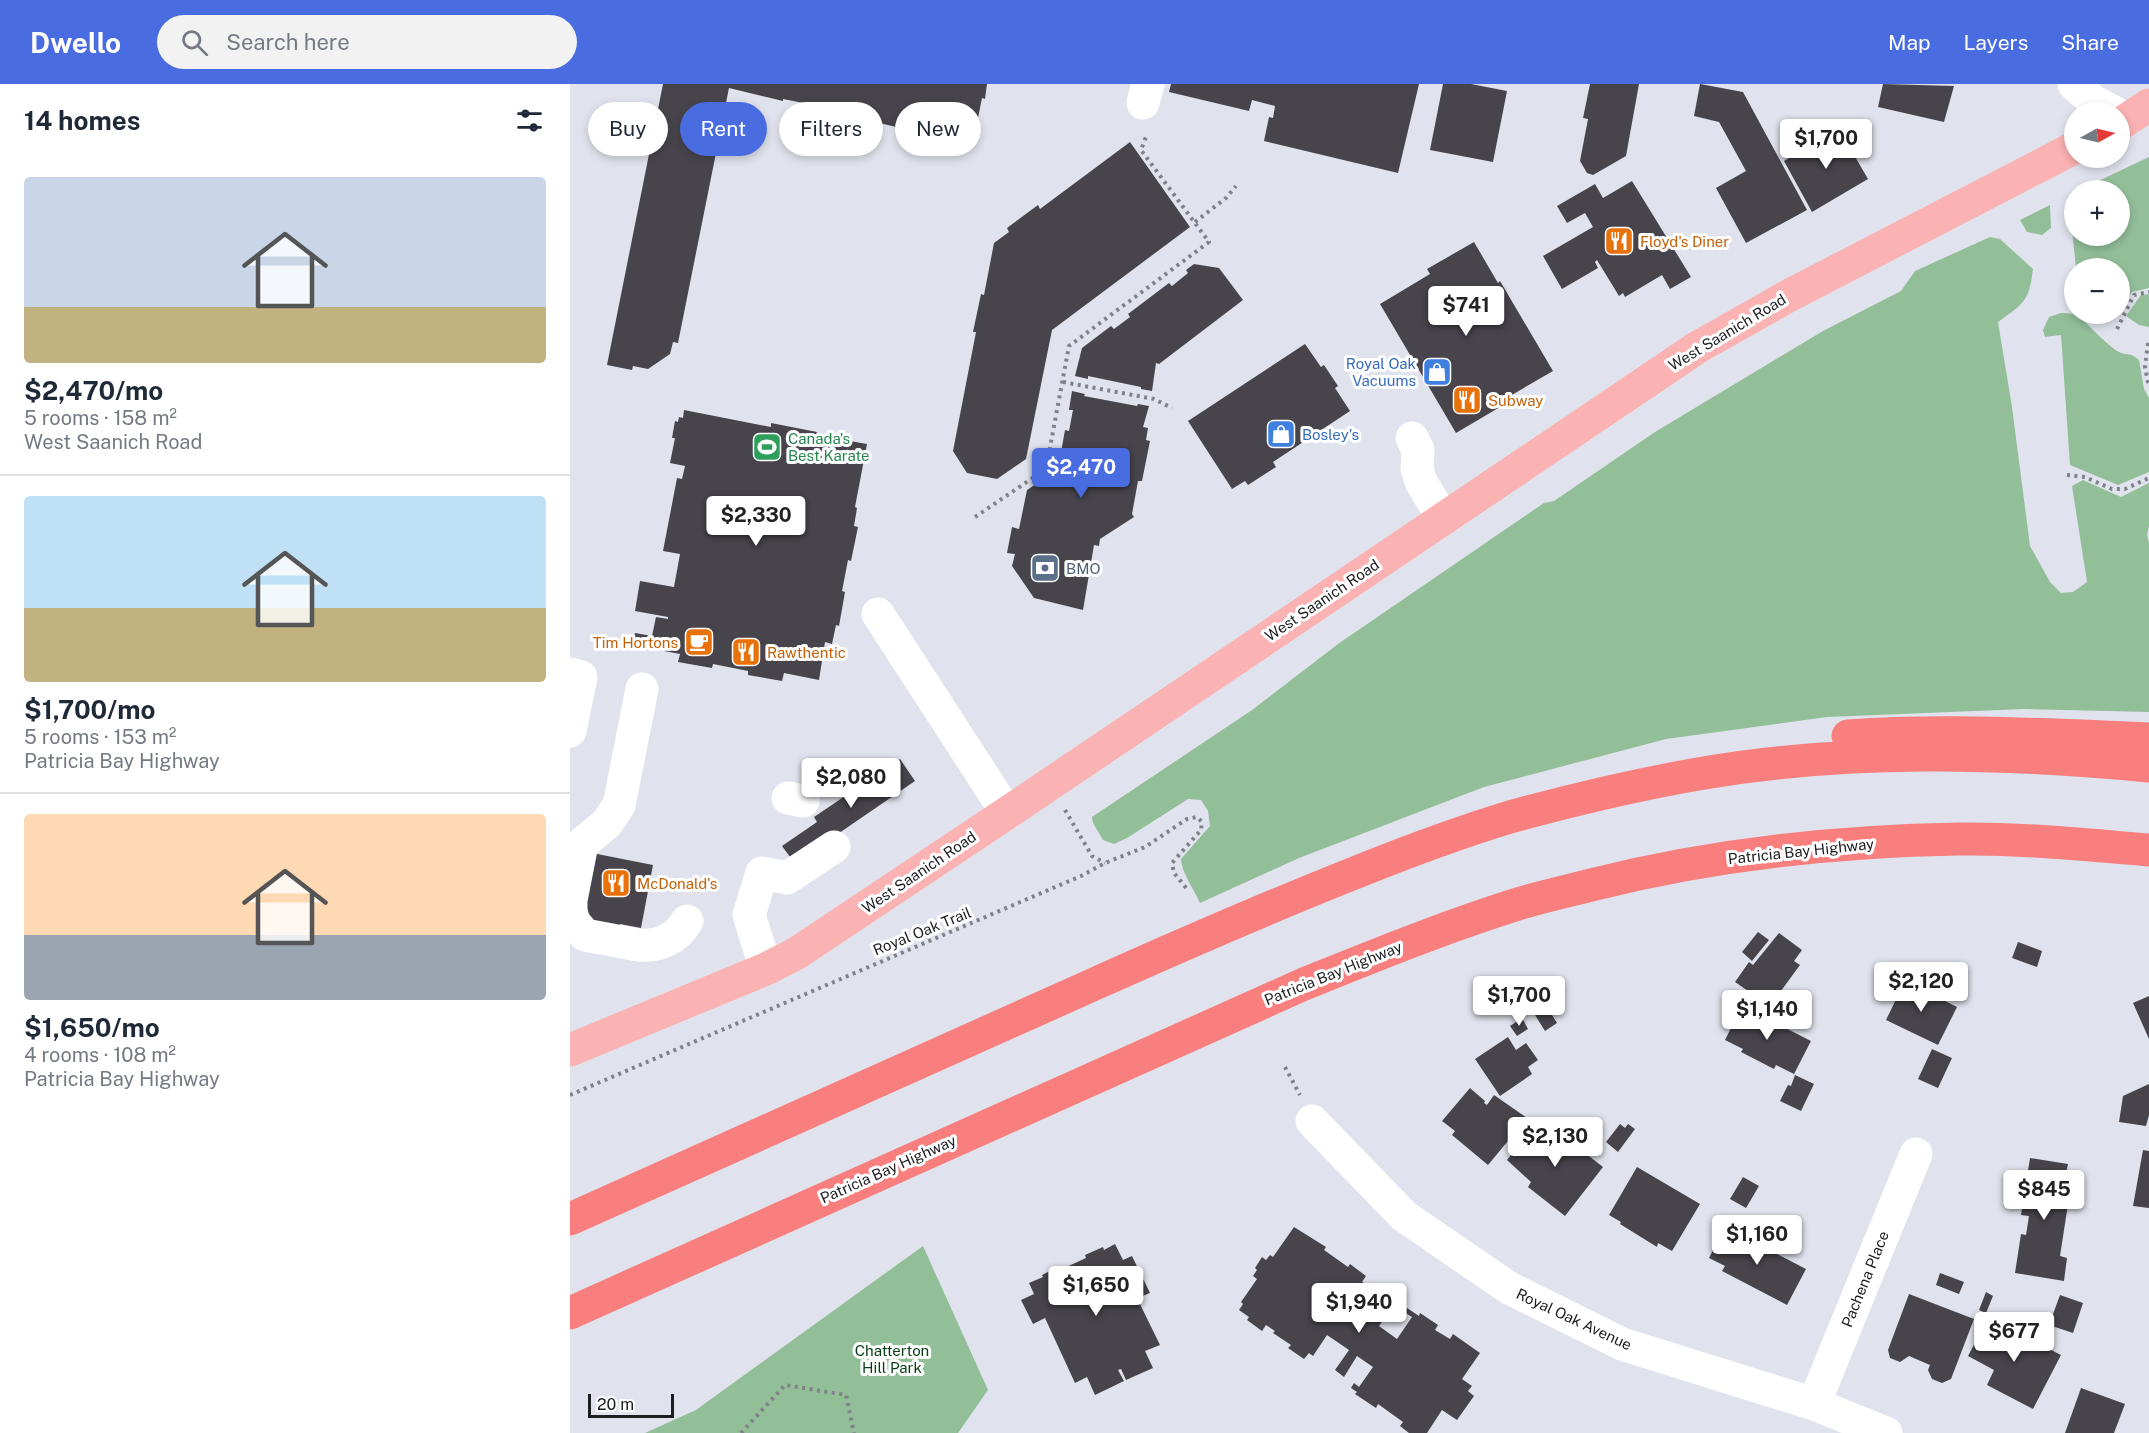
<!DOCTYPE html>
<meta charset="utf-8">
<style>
:root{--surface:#fff;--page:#f2f2f3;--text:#1f2937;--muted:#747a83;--line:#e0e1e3;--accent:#496de0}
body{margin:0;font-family:"Public Sans",sans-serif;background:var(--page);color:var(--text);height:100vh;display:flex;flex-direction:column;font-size:22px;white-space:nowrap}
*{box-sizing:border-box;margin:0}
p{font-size:20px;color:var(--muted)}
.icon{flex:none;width:33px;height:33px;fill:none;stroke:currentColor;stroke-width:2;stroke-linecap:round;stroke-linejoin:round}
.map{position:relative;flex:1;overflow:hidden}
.panel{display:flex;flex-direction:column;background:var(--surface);width:570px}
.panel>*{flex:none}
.top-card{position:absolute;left:18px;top:18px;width:570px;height:54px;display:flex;gap:12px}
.needle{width:39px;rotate:82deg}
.buttons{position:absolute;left:1494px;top:18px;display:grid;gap:12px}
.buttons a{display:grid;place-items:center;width:66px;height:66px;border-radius:50%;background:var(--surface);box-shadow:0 3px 9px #0003;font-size:30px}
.scale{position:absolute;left:18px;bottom:15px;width:86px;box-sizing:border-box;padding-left:6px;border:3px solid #1c1d21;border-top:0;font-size:16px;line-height:21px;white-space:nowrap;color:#1c1d21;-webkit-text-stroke:4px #fff;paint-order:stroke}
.price{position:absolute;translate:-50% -51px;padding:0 14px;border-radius:6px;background:#fff;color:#222;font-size:20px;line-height:39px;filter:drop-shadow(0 2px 3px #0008)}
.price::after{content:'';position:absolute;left:50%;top:36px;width:18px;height:14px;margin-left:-9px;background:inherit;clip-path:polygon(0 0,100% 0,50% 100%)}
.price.active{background:var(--accent);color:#fff}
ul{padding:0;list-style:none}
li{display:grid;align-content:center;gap:12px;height:318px;padding:0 24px}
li+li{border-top:2px solid var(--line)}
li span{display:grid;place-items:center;height:186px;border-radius:6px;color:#555}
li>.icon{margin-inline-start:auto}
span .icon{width:108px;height:108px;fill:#fffc;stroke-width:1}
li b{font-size:26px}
h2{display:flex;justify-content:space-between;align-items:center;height:72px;padding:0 24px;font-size:26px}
.pill{padding:0 21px;border-radius:27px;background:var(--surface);box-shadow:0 3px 9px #0003;font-size:21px;line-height:54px}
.pill.active{background:var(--accent);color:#fff}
header{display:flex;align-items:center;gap:36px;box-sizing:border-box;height:84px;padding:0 30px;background:var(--accent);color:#fff}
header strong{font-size:28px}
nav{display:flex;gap:33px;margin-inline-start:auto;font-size:21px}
.search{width:420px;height:54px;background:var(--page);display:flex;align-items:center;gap:15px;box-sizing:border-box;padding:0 21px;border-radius:33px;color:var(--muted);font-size:22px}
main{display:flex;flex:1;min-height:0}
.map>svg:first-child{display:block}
</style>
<header>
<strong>Dwello</strong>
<div class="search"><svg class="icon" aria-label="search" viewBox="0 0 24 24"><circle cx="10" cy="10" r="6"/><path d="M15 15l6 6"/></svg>Search here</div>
<nav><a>Map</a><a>Layers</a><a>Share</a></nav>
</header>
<main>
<section class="panel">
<h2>14 homes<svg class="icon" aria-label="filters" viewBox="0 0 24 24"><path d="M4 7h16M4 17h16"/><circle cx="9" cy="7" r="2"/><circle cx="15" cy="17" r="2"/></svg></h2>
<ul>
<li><span style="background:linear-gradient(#c9d6e8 70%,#c2b280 0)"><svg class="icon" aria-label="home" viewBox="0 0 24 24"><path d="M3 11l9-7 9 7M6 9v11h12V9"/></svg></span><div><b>$2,470/mo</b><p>5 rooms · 158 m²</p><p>West Saanich Road</p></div></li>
<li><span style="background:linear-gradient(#bfe0f5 60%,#c2b280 0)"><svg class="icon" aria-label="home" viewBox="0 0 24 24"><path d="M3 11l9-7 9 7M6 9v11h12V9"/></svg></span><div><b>$1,700/mo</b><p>5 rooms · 153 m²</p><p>Patricia Bay Highway</p></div></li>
<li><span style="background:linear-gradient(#ffd9b3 65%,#9aa5b1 0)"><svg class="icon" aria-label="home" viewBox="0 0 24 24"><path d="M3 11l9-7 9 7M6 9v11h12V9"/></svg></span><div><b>$1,650/mo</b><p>4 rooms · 108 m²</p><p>Patricia Bay Highway</p></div></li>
</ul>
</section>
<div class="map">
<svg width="1579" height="1349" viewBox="0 0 1579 1349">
<rect width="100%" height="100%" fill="#e0e3ed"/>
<path fill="#92be98" d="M1579 73V204L1562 208 1549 231 1547 230H1550V184H1506L1501 136 1504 124V152H1550V106H1514L1524 99Z
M1480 121 1481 144 1472 151 1457 148 1450 136Z
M1420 153 1430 155 1463 185C1459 218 1454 219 1428 238L1442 323 1460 462 1480 498 1491 509 1503 508 1517 498 1502 402 1513 396 1551 413 1579 399V442L1577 450 1579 460V628L1454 625 1257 633 1096 655 914 703 729 774 630 819C624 805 612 790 611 775L640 742 638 727 631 716 618 715 557 754 544 760 533 756 523 739 522 733 682 626 768 560 974 419 984 417 1085 348 1253 247 1331 207 1345 187Z
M1579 210V243L1569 241 1556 232 1571 211Z
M1491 229 1507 230C1517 239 1539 264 1551 269 1560 272 1560 268 1569 276L1574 305 1579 314V388L1548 401 1500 381 1491 251 1475 253 1473 246 1479 233Z
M353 1162 418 1306 388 1349H75L126 1326Z"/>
<path fill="#48444c" d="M93 0H417L415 15 412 14 407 39 390 51 367 46 366 49 340 44 339 46 284 33V29L213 15V17L159 4 108 259 103 258 100 270 78 285 63 282 62 286 37 281Z
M601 0H849L828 89 694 57 699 33 703 34 705 22 682 16 679 27 599 8Z
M873 0H901L937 7 923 78 860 66Z
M1020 0H1069L1056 72 1023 91 1017 89 1010 77 1018 35 1013 34Z
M1130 0 1173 8 1237 126 1176 159 1146 104 1176 87 1149 38 1124 32Z
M1313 0 1384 2 1374 38 1308 23Z
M1269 45 1298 95 1242 128 1214 77Z
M560 58 620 143 482 246 456 375 427 395 397 389 383 367 406 248H403L411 210 414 211 424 159 439 148 437 144 468 121 470 125Z
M1062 97 1121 193 1100 205 1092 191 1055 213 1053 209 1049 212 1027 176 1025 178 1028 184 992 205 973 172 1023 143 1015 129 997 139 987 122 1025 100 1033 114Z
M904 158 928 199 930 197 983 287 928 319 930 323 886 349 810 220 860 190 857 185Z
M624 180 649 184 673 216 589 280 586 279 582 307 571 305V303L518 292V295L505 292 512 264 541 242 544 245 560 233 558 230 599 199 602 202 618 189 616 186Z
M735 260 751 283 754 281 768 302 765 304 780 327 703 378 706 383 678 401 675 397 662 405 618 337Z
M502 307 515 310 514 312 567 322 568 320 579 322 573 343 578 344 576 356 580 357 572 397H568L562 430 564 433 530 455 529 462 524 461 513 526 464 514 442 482 445 470 437 469 442 443 449 445 457 406 475 394 486 396 495 346 499 347 503 326H499Z
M114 326 201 343V339L247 348 246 351 297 360 285 423 287 424 284 442 288 443 281 477 278 476 272 507 275 508 269 542 266 541 262 560 255 558 249 596 214 589 212 597 178 591V587L143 580 142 584 108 578 110 570 62 561 65 549 82 552 86 533 98 535V533L65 527 70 497 104 503 110 470 93 467 107 394 112 395 115 382 100 379 105 354H102L105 337 108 338 109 333 113 334Z
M330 675 345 697 259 756 223 777 212 762 247 738 244 733Z
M17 768 83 781 71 844 50 840 47 850 25 842 8 817Z
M1188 848 1199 856 1182 877 1172 868Z
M1209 849 1232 866 1224 877 1230 881 1200 922 1165 898 1179 878 1183 881Z
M1448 858 1472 867 1467 883 1442 874Z
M1335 897 1387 923 1368 961 1316 936Z
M1579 912V955L1563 919Z
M1172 922 1241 957 1224 990 1206 981 1204 985 1171 968 1173 965 1155 956Z
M977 923 987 939 975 947 965 931Z
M952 934 958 945 947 952 940 942Z
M938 953 946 966 956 959 968 976 958 983 962 990 930 1012 905 975Z
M1362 965 1382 974 1368 1004 1348 995Z
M1225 991 1244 1000 1231 1027 1210 1017 1218 1001 1221 1002Z
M1579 1000V1031L1576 1042 1549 1038 1553 1012Z
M900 1004 915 1017 914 1019 917 1021 924 1011 957 1034 918 1081 882 1051 885 1047 872 1037Z
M1050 1040 1055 1044 1058 1040 1065 1045 1048 1068 1036 1058Z
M963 1044 976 1054 983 1044 1033 1083 995 1132 958 1103 961 1098 937 1076Z
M1573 1066 1579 1067V1124L1563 1122Z
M1460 1074 1498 1080 1494 1100 1501 1101 1490 1172 1497 1174 1494 1197 1445 1189 1451 1150 1456 1151 1459 1132 1451 1131Z
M1067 1083 1130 1120 1102 1167 1088 1159 1087 1163 1050 1140 1051 1138 1039 1131Z
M1173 1093 1189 1102 1176 1124 1160 1115Z
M724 1143 756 1163 754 1166 778 1183 780 1180 796 1192 792 1198 794 1199 779 1221 801 1236 808 1226 816 1232 809 1242 827 1255 842 1233 834 1228 837 1224 849 1232 850 1229 868 1241 865 1246 880 1255 883 1250 910 1269 892 1295 902 1302 898 1307 904 1312 887 1336 872 1326 857 1349H839L830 1342 833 1338 808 1320 806 1324 785 1310 787 1308 781 1304 784 1299 789 1303 803 1283 787 1272 774 1293 765 1286 779 1266 757 1251 743 1272 739 1269 734 1275 718 1264 721 1261 703 1249 705 1247 696 1241 692 1247 677 1236 679 1233 669 1226 673 1220 671 1218 687 1195 683 1192 687 1186 685 1184 692 1173 696 1176 700 1171 703 1173Z
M1155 1143 1236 1185 1217 1221 1152 1187 1155 1182 1139 1174Z
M545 1160 553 1176 562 1172 580 1209 567 1214 590 1261 575 1267 583 1284 556 1296 551 1285 548 1286 554 1297 525 1311 517 1293 505 1299 475 1234 463 1240 451 1216 464 1210 459 1199 473 1193 472 1191 490 1182 492 1185 516 1174 515 1171 533 1163 534 1166Z
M1370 1189 1394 1198 1389 1210 1366 1201Z
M1416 1208 1423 1212 1416 1229 1409 1226Z
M1339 1210 1404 1235 1381 1295 1372 1299 1362 1295 1358 1286 1360 1281 1339 1272 1330 1278 1320 1274 1318 1266Z
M1490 1211 1513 1219 1503 1249 1479 1241Z
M1418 1234 1491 1271 1463 1325 1417 1301 1424 1286 1398 1272Z
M1511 1304 1555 1320 1544 1349H1495Z"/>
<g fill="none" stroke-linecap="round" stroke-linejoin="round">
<path stroke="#808289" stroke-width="4" stroke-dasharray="3 4.5" stroke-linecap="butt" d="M625 138 656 114 666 102
M1547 245 1564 211 1579 208
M1578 259 1575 283 1579 303
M493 298 584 315 602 324
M1497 391 1515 393 1542 405H1555L1579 394
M405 433 476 385 499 262 639 158 571 66 577 50
M495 726 522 772 535 779
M715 983 730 1011
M0 1011 511 792 535 779 575 763 617 735 627 733 632 738 631 746 602 779 604 789 617 805
M171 1349 215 1301 276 1311 284 1349"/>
<path stroke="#fff" stroke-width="33" d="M1504 0 1523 17 1544 28
M573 19 578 0
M842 354 848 366 847 384 851 398 873 434
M308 530 437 729
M0 590 11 593 0 647
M72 605 49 721 37 739 12 760 1 816V827L4 838 15 851 68 861C88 863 107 855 117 837
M218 714 233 717
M196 885 179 831 192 789 217 794 264 763
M742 1037 834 1132 939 1204 1052 1260 1244 1320 1316 1349
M1244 1320 1346 1070"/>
<path stroke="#fbb2b2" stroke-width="33" d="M1550 40 1579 21
M0 966 196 885 227 869 437 729 1128 263 1222 210 1504 64"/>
<path stroke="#f87f7e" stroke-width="33" d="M1278 652C1378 645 1479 651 1579 655
M0 1135C173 1057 346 979 520 902 607 863 694 825 782 790 834 769 887 749 940 733 1002 716 1065 701 1128 690 1276 664 1430 668 1579 682
M0 1229 734 900C806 871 877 842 951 819 974 812 998 807 1021 801 1141 771 1265 757 1389 755 1452 754 1516 761 1579 766"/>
</g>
<defs>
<g id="restaurant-square" transform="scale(1.5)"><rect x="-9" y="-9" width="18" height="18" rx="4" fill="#e8710a" stroke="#fff"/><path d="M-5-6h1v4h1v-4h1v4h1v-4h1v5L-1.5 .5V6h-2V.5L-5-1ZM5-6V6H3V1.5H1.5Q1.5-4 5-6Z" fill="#fff"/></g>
<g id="shop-square" transform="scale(1.5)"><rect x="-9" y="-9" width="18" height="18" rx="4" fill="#3f7fe0" stroke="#fff"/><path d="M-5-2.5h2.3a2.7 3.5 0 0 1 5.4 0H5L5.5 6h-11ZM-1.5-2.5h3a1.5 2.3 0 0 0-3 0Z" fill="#fff"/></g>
<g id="stadium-square" transform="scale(1.5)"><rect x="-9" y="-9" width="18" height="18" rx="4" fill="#2e9e5b" stroke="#fff"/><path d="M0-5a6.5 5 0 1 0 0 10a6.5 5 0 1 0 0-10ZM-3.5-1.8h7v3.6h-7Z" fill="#fff"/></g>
<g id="bank-square" transform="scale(1.5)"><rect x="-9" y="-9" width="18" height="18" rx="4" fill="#5c6f8a" stroke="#fff"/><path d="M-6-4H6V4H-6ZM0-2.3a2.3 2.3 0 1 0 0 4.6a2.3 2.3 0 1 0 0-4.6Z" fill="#fff"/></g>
<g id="cafe-square" transform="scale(1.5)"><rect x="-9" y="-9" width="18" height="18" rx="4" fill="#e8710a" stroke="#fff"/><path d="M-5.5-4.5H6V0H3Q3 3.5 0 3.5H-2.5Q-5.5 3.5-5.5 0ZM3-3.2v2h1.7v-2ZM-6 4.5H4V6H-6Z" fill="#fff"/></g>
</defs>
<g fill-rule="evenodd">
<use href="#restaurant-square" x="1049" y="157"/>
<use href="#shop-square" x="867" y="288"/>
<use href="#restaurant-square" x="897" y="316"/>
<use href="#shop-square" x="711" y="350"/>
<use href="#stadium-square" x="197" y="363"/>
<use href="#bank-square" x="475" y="484"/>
<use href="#cafe-square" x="129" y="558"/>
<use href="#restaurant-square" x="176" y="568"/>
<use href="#restaurant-square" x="46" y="799"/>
</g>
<g text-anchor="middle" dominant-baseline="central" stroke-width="6" stroke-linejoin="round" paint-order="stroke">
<g font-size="15" fill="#c56008" stroke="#fff" text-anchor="start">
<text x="1070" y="157">Floyd's Diner</text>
<text x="918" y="316">Subway</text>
<text x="108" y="558" text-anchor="end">Tim Hortons</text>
<text x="197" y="568">Rawthentic</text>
<text x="67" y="799">McDonald's</text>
</g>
<g font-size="15" fill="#1c1d21" stroke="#fff">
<text transform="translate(1157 248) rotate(-31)">West Saanich Road</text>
<text transform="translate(752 516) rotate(-34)">West Saanich Road</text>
<text transform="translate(1231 767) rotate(-6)">Patricia Bay Highway</text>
<text transform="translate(349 788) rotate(-34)">West Saanich Road</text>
<text transform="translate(352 847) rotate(-22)">Royal Oak Trail</text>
<text transform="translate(763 889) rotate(-22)">Patricia Bay Highway</text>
<text transform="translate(318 1085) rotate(-24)">Patricia Bay Highway</text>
<text transform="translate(1295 1195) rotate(-68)">Pachena Place</text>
<text transform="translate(1004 1235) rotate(25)">Royal Oak Avenue</text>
</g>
<g font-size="15" fill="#366cbe" stroke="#fff" text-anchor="end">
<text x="846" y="279">Royal Oak<tspan x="846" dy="17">Vacuums</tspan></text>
<text x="732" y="350" text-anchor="start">Bosley's</text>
</g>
<g font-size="15" fill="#27864d" stroke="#fff" text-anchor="start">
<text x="218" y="354">Canada's<tspan x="218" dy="17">Best Karate</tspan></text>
</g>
<g font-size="15" fill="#4e5e75" stroke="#fff" text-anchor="start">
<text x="496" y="484">BMO</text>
</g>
<g font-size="15" fill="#063e17" stroke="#fff">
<text x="322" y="1266">Chatterton<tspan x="322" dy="17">Hill Park</tspan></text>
</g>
</g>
</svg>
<div class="buttons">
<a><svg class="needle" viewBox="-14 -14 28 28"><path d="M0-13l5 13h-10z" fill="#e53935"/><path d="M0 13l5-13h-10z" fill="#747a83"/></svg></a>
<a>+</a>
<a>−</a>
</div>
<div class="scale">20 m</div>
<b class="price" style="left:1256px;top:86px">$1,700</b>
<b class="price" style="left:896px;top:253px">$741</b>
<b class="price active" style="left:511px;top:415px">$2,470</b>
<b class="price" style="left:186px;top:463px">$2,330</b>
<b class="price" style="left:281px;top:725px">$2,080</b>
<b class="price" style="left:1351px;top:929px">$2,120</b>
<b class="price" style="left:949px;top:943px">$1,700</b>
<b class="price" style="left:1197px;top:957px">$1,140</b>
<b class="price" style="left:985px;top:1084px">$2,130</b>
<b class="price" style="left:1474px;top:1137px">$845</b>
<b class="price" style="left:1187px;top:1182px">$1,160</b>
<b class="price" style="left:526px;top:1233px">$1,650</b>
<b class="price" style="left:789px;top:1250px">$1,940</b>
<b class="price" style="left:1444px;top:1279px">$677</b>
<div class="top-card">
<a class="pill">Buy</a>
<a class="pill active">Rent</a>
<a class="pill">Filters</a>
<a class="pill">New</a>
</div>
</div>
</main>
